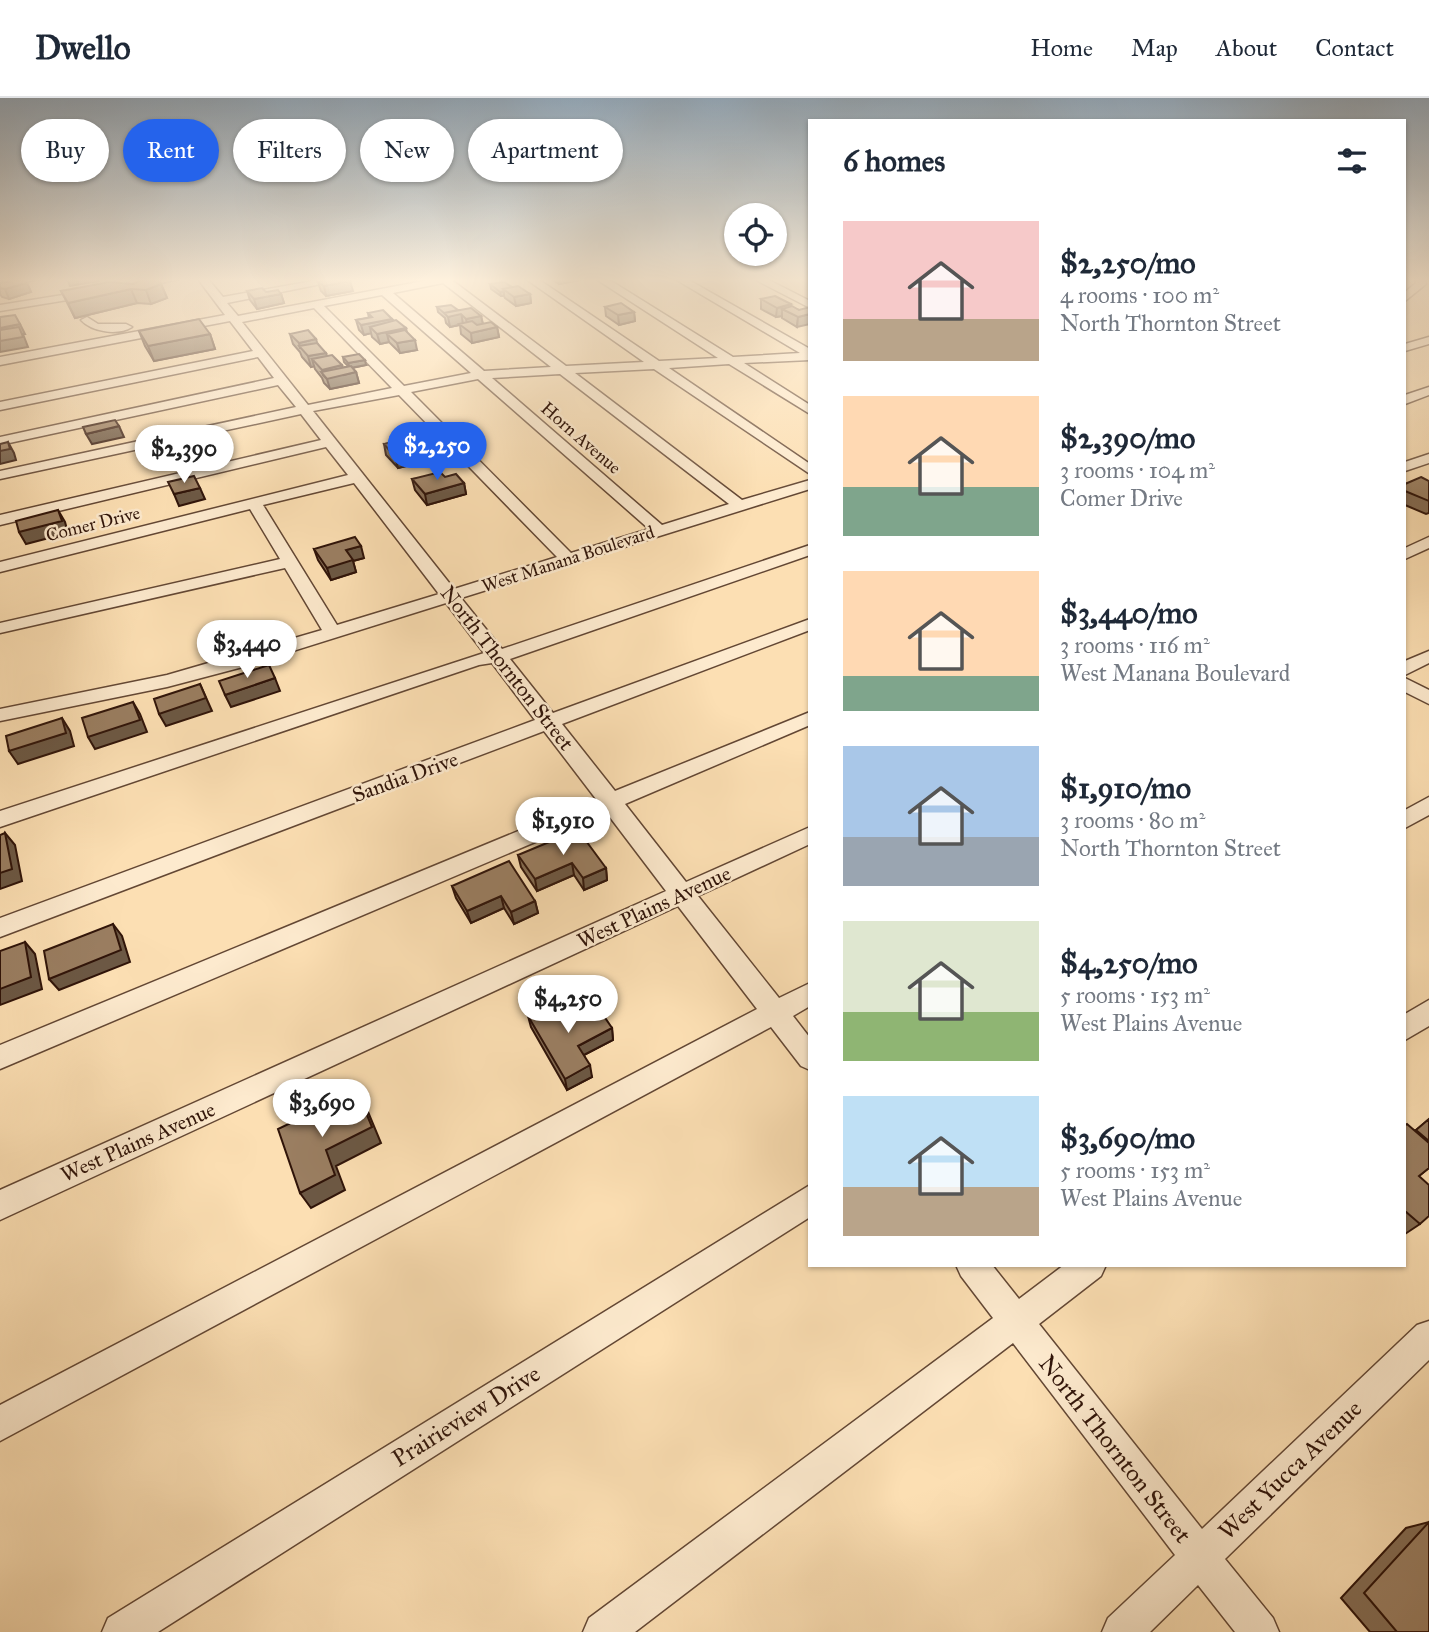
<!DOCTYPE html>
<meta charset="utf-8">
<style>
:root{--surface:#fff;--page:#f6f6f7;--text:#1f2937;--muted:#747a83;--line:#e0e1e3;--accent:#2563eb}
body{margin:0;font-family:"IM FELL Great Primer",serif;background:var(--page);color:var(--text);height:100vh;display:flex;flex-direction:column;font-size:26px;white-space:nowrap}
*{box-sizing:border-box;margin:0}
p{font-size:23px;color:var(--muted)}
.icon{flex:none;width:38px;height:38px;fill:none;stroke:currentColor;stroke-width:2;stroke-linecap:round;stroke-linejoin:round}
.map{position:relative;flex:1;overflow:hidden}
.panel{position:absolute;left:808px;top:21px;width:598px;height:1148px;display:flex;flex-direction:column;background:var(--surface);border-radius:0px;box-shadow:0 2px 5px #0004}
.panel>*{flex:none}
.top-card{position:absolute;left:21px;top:21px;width:665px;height:63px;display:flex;gap:14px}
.fabs{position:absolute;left:724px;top:105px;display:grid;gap:14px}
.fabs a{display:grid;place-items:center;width:63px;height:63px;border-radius:50%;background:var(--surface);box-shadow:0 2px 5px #0004;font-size:35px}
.price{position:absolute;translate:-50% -60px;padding:0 16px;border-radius:24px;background:#fff;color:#222;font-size:23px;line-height:46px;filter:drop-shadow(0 2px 4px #0008)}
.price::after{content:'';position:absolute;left:50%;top:42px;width:21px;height:16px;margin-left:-10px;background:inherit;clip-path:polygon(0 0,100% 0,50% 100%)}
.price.current{background:var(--accent);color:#fff}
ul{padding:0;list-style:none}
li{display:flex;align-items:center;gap:21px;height:175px;padding:0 35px}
li span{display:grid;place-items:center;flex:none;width:196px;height:140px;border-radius:0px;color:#555}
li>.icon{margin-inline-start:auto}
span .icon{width:84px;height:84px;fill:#fffc;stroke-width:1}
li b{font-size:30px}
h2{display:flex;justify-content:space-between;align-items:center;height:84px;padding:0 35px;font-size:30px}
.tag{padding:0 24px;border-radius:32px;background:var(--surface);box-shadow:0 2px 5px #0004;font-size:24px;line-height:63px}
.tag.current{background:var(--accent);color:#fff}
header{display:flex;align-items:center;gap:42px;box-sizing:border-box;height:98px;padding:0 35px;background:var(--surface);border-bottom:2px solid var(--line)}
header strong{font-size:33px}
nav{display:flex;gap:38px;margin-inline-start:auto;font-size:24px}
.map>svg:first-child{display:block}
</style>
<header>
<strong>Dwello</strong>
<nav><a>Home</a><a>Map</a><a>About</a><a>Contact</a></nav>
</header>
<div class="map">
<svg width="1429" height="1534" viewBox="0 0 1429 1534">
<rect width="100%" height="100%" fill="#fcdfb3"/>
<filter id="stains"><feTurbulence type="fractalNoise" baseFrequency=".00286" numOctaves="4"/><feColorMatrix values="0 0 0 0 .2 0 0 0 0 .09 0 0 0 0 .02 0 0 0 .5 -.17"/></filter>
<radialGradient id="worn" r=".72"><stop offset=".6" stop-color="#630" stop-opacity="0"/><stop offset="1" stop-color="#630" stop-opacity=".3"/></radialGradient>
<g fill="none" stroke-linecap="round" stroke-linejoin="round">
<g stroke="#634734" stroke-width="3">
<path id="minor" d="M13 181H39L0 189V183Z
M155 181H180L131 191 126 188Z
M198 181H208L223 199 324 181H346L227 205 238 218 434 181H455L453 183 566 268 644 264 526 181H538L659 263 718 260 596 181H608L733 259 800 255 675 181H687L810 251V262L744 265 810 307V316L729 266 669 270 810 366V376L654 271 575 275 742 402 810 382V391L461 500 502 551 810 447V457L510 561 553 615 810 521V532L562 626 615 693 810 614V627L625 706 686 784 810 729V746L698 798 779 900 810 885V908L793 918 810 940V972L801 968 771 929 0 1343V1307L757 911 678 808 0 1122V1092L666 793 606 714 0 971V947L596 701 544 633 0 839V820L535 622 492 565 479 567 0 729V713L484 555 446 505 239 570 167 589 0 623V611L167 577 322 532 285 470 0 535V525L280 461 250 411 0 474V464L348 377 326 349 0 427V417L321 342 301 316 0 381V373L296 309 278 287 0 347V339L274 280 258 259 0 312V304L253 253 230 223 0 267V259L225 217ZM443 185 551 269 484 273 393 195ZM382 197 471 275 404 288 324 208ZM314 210 392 290 308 307 242 224ZM560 276 729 406 662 427 492 280ZM478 281 649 431 571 455 411 294ZM399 297 557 459 454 491 313 313ZM354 385 439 496 337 527 263 407Z
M754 181H767L810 203V210Z
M1415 181H1425L1426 186 1405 203V194L1416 185Z
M94 192 99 195 98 197 0 213V207Z
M87 219 98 226H126L132 229C118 238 92 234 81 222Z
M1429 239V246L1405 253V246Z
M1429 289V297L1405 306V297Z
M1429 356V365L1405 373V364Z
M1429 439V450L1405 461V450Z
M1429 553V565L1405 577V563Z
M1405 580 1429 592V606L1405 594Z
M1429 699V717L1405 730V712Z
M1429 902V928L1405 942V916Z
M810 1087V1119L158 1534H102L108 1520Z
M956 1167H992L1019 1201 1064 1167H1106L1101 1178 1039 1226 1202 1431 1417 1227 1429 1223V1262L1225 1461 1273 1520 1279 1534H1235L1198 1487 1150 1534H1102L1108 1520 1175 1457 1013 1245 635 1534H583L589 1520 993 1220 961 1178Z"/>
</g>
<use href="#minor" fill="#fdeace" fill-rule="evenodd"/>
</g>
<path fill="#846c53" stroke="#301409" stroke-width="2" d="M25 181 31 194 9 201 2 199 0 196V185Z
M551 181H580V182L559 186Z
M318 184 353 193 326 198 321 193Z
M161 186 167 200 151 206 137 205 75 220 61 193Z
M490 186 512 189 530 196 531 205 516 208 505 200 504 198H501L491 191Z
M247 193 281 196 284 205 257 211 250 202Z
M761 201 791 206V209L799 212 797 229 782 220V218L776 219 761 211Z
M437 209 458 212 481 218 483 226 497 229 499 239 472 245 461 236 460 227 450 229 446 225 445 220 438 214Z
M605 209 634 214 635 223 619 227 606 218Z
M368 215 392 221 393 222 406 230V234L417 252 400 255 389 244 380 246 372 239 371 235 364 237 359 232 356 222 369 220Z
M139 233 210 236 215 251 154 263 145 248Z
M290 236 317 245 327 258 342 270 348 268 344 264 343 259 366 267 352 270 356 274 359 285 330 291 324 285 322 280 315 271 314 268 311 269 302 259 300 254 293 246Z
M384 346 404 348 432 362 398 370 386 357Z
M445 379 464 385 466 396 427 407 415 392 412 381Z
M1429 383V415L1426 416 1405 407V386Z
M314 451 364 460 353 463 356 474 331 482 318 462Z
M518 757 606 770 607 782 584 792 574 777 537 793 521 769Z
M452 788 535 803 538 815 514 826 504 810 471 825 456 800Z
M528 918 572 920 612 930 613 942 584 957 592 979 567 992 531 929Z
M1429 1021V1070L1419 1078 1420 1126 1405 1136V1027L1415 1033Z
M1429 1424V1534H1370L1341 1500 1406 1430Z"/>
<path fill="#6c5844" stroke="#301409" stroke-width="2" d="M67 181H98L99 183 70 188Z
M558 181H580V182L559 186Z
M350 183 353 193 326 198 324 188Z
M27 185 31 194 9 201 5 191Z
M161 186 167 200 151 206 146 192Z
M131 191 137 205 75 220 68 205Z
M504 193V198H501L500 194Z
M281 196 284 205 257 211 254 201Z
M530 196 531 205 516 208 514 199Z
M791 206V215L782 211V218L776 219 777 210Z
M461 214 463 226 450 229 448 219Z
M634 214 635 223 619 227 618 217Z
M810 216V226L797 229 798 219Z
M481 218 483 227 468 230 466 221Z
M392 221 395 231 370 229 371 235 364 237 361 227Z
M20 226 25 236H23L28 249 0 254V230Z
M497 229 499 239 472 245 471 235Z
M406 230 408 240 387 236 389 244 380 246 377 236Z
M210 236 215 251 154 263 148 248Z
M316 241 319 251 300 250 299 245Z
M415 242 417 252 400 255 397 245Z
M326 255 329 265 312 261 314 268 311 269 308 258Z
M365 262 366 267 350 270 348 265Z
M342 267 344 277 356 274 359 285 330 291 327 281 323 277 322 272Z
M119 328 124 339 92 346 86 336Z
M8 344 14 355 16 362 0 366V353Z
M429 351 432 362 398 370 395 359Z
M464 385 466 396 427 407 425 396Z
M200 390 205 401 179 408 174 396Z
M58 412 65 424 68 435 26 446 19 434Z
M361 448 364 460 353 463 356 474 331 482 327 470 346 452Z
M275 580 280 593 231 609 225 597Z
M200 586 212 613 166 628 159 616Z
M133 604 140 616 147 634 95 651 88 639Z
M62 620 70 633 74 648 18 666 9 653Z
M5 735 15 747 22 783 0 791V775Z
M572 765 574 777 537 793 535 781Z
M606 770 607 782 584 792 583 780Z
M501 798 504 810 471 825 467 813Z
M535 803 538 815 514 826 511 814Z
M113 826 122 838 130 864 59 892 49 881Z
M25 844 35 856 42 891 0 907V891Z
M612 930 613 942 580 959 578 948Z
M590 967 592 979 567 992 565 981Z
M357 993 366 1009 381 1045 336 1068 345 1092 311 1110 300 1095 326 1052Z"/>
<path fill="#9a7e61" stroke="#301409" stroke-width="2" d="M25 181 27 185 5 191 0 190V185Z
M159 181 161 186 146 192 131 191 68 205 61 193 109 184 133 186 142 182Z
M332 181H348L350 183 324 188 318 184Z
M504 184 512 189 503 191 504 193 500 194 490 186Z
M518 188 530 196 514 199 503 191Z
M262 190 266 194 278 192 281 196 254 201 247 193Z
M775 198 791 206 777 210 761 201Z
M621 205 634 214 618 217 605 209Z
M451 207 458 212 444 215 437 209Z
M792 208 799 212 810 209V216L798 219 782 211Z
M471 210 481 218 466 221 461 216 448 219 444 215Z
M383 212 392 221 361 227 356 222 372 219 368 215Z
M15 217 20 226 0 230V219Z
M199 221 210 236 148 248 139 233Z
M396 222 406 230 377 236 370 229Z
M472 223 477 227 491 224 497 229 471 235 459 226Z
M19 229 23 239 0 243V232Z
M308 232 316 241 299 245 290 236Z
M405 232 415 242 397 245 387 236Z
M317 245 326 255 308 258 299 248Z
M359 256 365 262 348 265 343 259Z
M332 257 342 267 322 272 312 261Z
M351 268 356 274 327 281 321 274Z
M115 322 119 328 86 336 83 329Z
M399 342 404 348 422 343 429 351 395 359 384 346Z
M8 344 10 351 0 353V346Z
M440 374 445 379 456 376 464 385 425 396 412 381Z
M194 378 200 390 174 396 168 384Z
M1421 379 1429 383V403L1405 393V386Z
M58 412 62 423 19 434 16 423Z
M355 439 361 448 346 452 353 462 327 470 314 451Z
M269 567 275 580 225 597 219 583Z
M200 586 206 600 159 616 154 601Z
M133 604 140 622 88 639 82 620Z
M62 620 66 635 9 653 6 638Z
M578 732 606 770 583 780 572 765 535 781 518 757Z
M5 735 12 771 0 775V737Z
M509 763 535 803 511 814 501 798 467 813 452 788Z
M113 826 121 852 49 881 44 853Z
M25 844 31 879 0 891V853Z
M561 902 572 920 597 908 612 930 578 948 590 967 565 981 528 918Z
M357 993 372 1029 326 1052 335 1077 300 1095 278 1031Z
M1429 1021V1043L1416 1032Z
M1407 1026 1429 1045V1070L1419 1078 1429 1087V1118L1420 1126 1405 1113V1027Z
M1429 1424V1534H1397L1364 1495Z"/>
<linearGradient id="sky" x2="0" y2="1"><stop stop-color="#94aabc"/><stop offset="0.46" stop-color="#fef1dd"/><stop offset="1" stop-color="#fef1dd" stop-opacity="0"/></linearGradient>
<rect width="1429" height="396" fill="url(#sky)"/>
<g text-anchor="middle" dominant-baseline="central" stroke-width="5" stroke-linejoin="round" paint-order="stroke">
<g font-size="18" fill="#301409" stroke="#fdeace">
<text transform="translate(581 340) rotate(41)">Horn Avenue</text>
<text transform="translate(93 426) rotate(-14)">Comer Drive</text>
<text transform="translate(568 461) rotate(-18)">West Manana Boulevard</text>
</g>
<g font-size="21" fill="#301409" stroke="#fdeace">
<text transform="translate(507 570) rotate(52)">North Thornton Street</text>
<text transform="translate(405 679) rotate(-20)">Sandia Drive</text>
<text transform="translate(654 809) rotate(-25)">West Plains Avenue</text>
<text transform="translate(138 1044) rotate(-24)">West Plains Avenue</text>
</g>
<g font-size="24" fill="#301409" stroke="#fdeace">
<text transform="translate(466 1318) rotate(-32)">Prairieview Drive</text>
<text transform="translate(1115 1351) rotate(52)">North Thornton Street</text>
<text transform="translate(1290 1372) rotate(-44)">West Yucca Avenue</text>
</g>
</g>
<rect width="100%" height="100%" filter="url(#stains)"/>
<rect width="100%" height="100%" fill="url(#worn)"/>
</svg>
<div class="fabs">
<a><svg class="icon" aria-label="locate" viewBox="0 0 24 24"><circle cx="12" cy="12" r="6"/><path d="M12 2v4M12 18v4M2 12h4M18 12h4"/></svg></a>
</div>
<b class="price current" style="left:437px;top:384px">$2,250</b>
<b class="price" style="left:184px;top:387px">$2,390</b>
<b class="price" style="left:247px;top:582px">$3,440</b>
<b class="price" style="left:563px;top:759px">$1,910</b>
<b class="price" style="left:568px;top:937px">$4,250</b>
<b class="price" style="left:322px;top:1041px">$3,690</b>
<div class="top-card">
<a class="tag">Buy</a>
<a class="tag current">Rent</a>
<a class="tag">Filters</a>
<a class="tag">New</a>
<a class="tag">Apartment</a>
</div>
<section class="panel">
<h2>6 homes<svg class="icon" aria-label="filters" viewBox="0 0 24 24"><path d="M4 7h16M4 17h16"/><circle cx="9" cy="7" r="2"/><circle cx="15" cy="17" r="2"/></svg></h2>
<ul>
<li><span style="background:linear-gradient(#f6c9c9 70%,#b9a48a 0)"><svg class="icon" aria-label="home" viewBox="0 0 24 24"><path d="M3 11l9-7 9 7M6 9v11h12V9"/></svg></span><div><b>$2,250/mo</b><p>4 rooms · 100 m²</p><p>North Thornton Street</p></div></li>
<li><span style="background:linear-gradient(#ffd9b3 65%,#7fa58c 0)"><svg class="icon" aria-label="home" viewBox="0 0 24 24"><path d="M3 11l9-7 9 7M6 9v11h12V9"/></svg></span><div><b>$2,390/mo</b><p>3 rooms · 104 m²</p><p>Comer Drive</p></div></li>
<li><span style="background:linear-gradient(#ffd9b3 75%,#7fa58c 0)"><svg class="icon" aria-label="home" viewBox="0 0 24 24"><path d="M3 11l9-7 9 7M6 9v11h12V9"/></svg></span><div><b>$3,440/mo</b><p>3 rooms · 116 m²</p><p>West Manana Boulevard</p></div></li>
<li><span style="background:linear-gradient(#a9c7e8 65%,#9aa5b1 0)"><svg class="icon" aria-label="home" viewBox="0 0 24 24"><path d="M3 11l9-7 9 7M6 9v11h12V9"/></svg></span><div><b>$1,910/mo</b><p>3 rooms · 80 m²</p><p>North Thornton Street</p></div></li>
<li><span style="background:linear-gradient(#dfe7d0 65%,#8fb573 0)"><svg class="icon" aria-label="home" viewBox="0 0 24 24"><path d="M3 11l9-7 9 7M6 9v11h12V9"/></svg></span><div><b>$4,250/mo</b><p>5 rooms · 153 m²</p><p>West Plains Avenue</p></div></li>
<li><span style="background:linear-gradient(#bfe0f5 65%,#b9a48a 0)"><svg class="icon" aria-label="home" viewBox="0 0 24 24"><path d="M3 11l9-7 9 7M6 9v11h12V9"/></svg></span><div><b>$3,690/mo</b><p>5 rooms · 153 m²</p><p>West Plains Avenue</p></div></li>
</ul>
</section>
</div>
